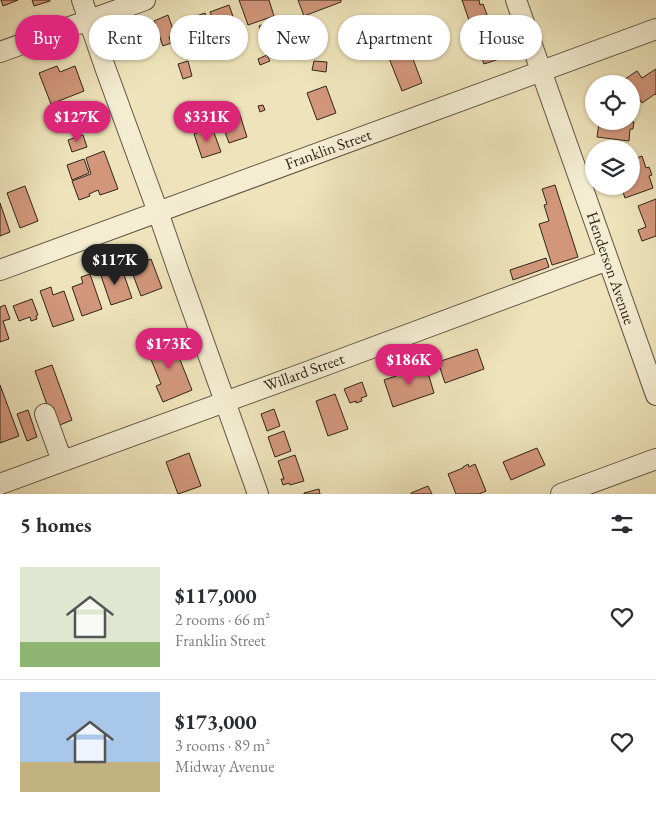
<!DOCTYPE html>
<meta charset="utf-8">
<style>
:root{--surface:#fff;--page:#f2f2f3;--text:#2b2b33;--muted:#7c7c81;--line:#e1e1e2;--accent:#db2777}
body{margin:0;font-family:"EB Garamond",serif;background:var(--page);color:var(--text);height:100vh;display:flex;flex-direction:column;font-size:19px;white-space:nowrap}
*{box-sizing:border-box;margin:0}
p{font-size:16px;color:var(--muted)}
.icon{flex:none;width:28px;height:28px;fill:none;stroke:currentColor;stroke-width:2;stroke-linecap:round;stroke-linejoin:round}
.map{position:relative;height:494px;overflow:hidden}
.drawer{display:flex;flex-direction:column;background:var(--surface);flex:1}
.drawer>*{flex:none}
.banner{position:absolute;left:15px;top:15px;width:626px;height:45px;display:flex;gap:10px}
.fabs{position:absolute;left:585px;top:75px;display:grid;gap:10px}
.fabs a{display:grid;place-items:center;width:55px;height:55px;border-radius:50%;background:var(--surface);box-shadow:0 1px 4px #0004;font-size:25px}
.price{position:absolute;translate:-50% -42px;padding:0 11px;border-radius:18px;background:var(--accent);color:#fff;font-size:16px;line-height:32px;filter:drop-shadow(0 1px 2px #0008)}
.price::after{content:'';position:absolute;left:50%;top:30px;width:15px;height:11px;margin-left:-8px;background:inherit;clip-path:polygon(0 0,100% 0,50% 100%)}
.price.on{background:#222;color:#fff}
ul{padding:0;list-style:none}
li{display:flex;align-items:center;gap:15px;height:125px;padding:0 20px}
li+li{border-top:1px solid var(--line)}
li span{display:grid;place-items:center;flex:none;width:140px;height:100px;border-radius:0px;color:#555}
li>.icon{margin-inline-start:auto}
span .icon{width:60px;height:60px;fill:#fffc;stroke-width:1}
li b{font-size:21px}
h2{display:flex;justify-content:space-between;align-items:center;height:60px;padding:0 20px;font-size:21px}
.pill{padding:0 18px;border-radius:22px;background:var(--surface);box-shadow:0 1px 4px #0004;font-size:18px;line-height:45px}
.pill.on{background:var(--accent);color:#fff}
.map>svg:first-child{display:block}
</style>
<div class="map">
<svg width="656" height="494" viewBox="0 0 656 494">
<rect width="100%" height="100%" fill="#eee3ba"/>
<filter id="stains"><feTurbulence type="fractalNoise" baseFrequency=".004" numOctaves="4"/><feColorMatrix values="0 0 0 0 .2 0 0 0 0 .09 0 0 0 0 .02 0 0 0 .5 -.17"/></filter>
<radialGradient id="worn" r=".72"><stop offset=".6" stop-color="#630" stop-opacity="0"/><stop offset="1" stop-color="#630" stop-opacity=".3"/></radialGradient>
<path fill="#d2977b" stroke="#30241b" d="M1 0H18L3 6Z
M32 0H50V1L34 6Z
M239 0H269L274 16 248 25Z
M298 0H341V2L304 16Z
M462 0H479L480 5 483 4 489 20 471 26Z
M229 5 237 28 219 35 210 12Z
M205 13 210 27 208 28 210 33 186 41 179 22Z
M168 15 175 35 169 37 171 43 163 46 154 21Z
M272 21 275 26 261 31 259 26Z
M488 27 499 59 484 64 473 33Z
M404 35 422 83 402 91 383 43Z
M225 49 228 57 223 59 220 51Z
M267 55 270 61 260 65 258 59Z
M188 61 192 76 183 79 178 64Z
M314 61 327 62 326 72 312 70Z
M57 66 60 72 75 66 84 91 51 104 39 73Z
M656 69V95L655 94 642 103 631 87V84H629L625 79 637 71 642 78Z
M326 86 336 113 317 120 307 93Z
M232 103 236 113 239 112 247 137 229 143 225 132 229 130 225 118 221 119 217 108Z
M263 105 265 110 260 112 258 106Z
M609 121 634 122 633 129H630L629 141 597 137 599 123 609 124Z
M212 127 221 152 202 158 194 134Z
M83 135 87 147 72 152 68 140Z
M104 151 118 189 100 195 98 190 89 194 90 196 79 200 72 181 91 174 86 158Z
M642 156 646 168 649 167 652 175 649 176 653 188 625 198 621 186H631V160Z
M84 159 89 173 72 180 67 165Z
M555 185 578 257 552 265 539 224 549 221 544 205 547 204 542 189Z
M25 186 38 221 20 228 7 193Z
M656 199V236L642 241 638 230 646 227 638 206Z
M0 203 10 232 0 236Z
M137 256 140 263 151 259 162 288 141 296 127 259Z
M546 258 549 267 513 280 510 270Z
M109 266 111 273 122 269 132 298 111 305 99 270Z
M90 274 102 309 82 316 72 287 83 283 81 277Z
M51 287 53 295 64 291 74 320 53 327 40 291Z
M32 299 38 315 36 316 37 319 31 321 30 317 19 321 13 306Z
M5 305 10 319 3 321 9 339 0 342V307Z
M171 337 192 390 163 402 156 386 161 384 146 347Z
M477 349 484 369 445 383 438 362Z
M52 365 72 420 55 427 35 371Z
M426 366 434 393 393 407 384 380Z
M362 382 367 396 361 398 362 401 356 403V401L350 403 344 389Z
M0 385 19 436 0 443Z
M335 394 348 429 328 436 316 401Z
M274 409 280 426 267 431 261 414Z
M28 410 37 437 27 441 17 414Z
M284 431 291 451 275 457 268 437Z
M537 448 545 465 511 480 503 462Z
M189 453 201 486 178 494 166 462Z
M295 455 304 481 290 485 289 483 283 485 281 479H284L278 461Z
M468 464 469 467 475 464 486 491 479 494H456L448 474 463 468V467Z
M428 486 432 494H411V493Z
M319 489 320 494H304V493Z"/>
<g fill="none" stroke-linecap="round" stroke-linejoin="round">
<g stroke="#605443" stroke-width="22">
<path id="minor" d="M82 0 106 70 158 212 178 270 258 494
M516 0 656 395
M0 52 145 0
M0 270 656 29
M45 414 62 461
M0 484 307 372 608 260
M561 494 656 459"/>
</g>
<use href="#minor" stroke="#f4edd2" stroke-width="20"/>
</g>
<g text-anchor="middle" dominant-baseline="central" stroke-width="4" stroke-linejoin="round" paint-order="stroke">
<g font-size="16" fill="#30241b" stroke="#f4edd2">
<text transform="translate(328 149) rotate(-20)">Franklin Street</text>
<text transform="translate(611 268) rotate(71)">Henderson Avenue</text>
<text transform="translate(304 372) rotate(-20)">Willard Street</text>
</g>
</g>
<rect width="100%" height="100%" filter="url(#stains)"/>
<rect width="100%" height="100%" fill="url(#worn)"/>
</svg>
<div class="fabs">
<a><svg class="icon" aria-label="locate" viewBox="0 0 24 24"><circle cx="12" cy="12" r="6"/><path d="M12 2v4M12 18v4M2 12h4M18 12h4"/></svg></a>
<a><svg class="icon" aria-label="layers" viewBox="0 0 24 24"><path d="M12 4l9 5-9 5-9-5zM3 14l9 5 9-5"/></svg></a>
</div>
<b class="price" style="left:77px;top:143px">$127K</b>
<b class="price" style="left:207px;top:143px">$331K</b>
<b class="price on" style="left:115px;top:286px">$117K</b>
<b class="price" style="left:169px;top:370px">$173K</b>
<b class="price" style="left:409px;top:386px">$186K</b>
<div class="banner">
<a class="pill on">Buy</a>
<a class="pill">Rent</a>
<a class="pill">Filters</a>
<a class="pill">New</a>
<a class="pill">Apartment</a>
<a class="pill">House</a>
</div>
</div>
<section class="drawer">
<h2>5 homes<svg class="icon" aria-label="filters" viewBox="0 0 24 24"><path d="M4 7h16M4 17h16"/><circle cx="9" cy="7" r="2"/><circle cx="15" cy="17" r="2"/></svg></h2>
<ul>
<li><span style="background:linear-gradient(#dfe7d0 75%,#8fb573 0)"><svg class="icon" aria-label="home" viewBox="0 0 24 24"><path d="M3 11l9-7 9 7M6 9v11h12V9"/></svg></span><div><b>$117,000</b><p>2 rooms · 66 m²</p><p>Franklin Street</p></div><svg class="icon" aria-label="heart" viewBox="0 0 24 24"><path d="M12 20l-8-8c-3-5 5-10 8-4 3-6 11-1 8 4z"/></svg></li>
<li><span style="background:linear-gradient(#a9c7e8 70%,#c2b280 0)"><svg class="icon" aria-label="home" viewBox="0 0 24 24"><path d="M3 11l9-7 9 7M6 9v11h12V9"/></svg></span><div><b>$173,000</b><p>3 rooms · 89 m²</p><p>Midway Avenue</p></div><svg class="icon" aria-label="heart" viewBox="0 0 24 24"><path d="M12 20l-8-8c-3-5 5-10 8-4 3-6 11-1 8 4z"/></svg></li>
</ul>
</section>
